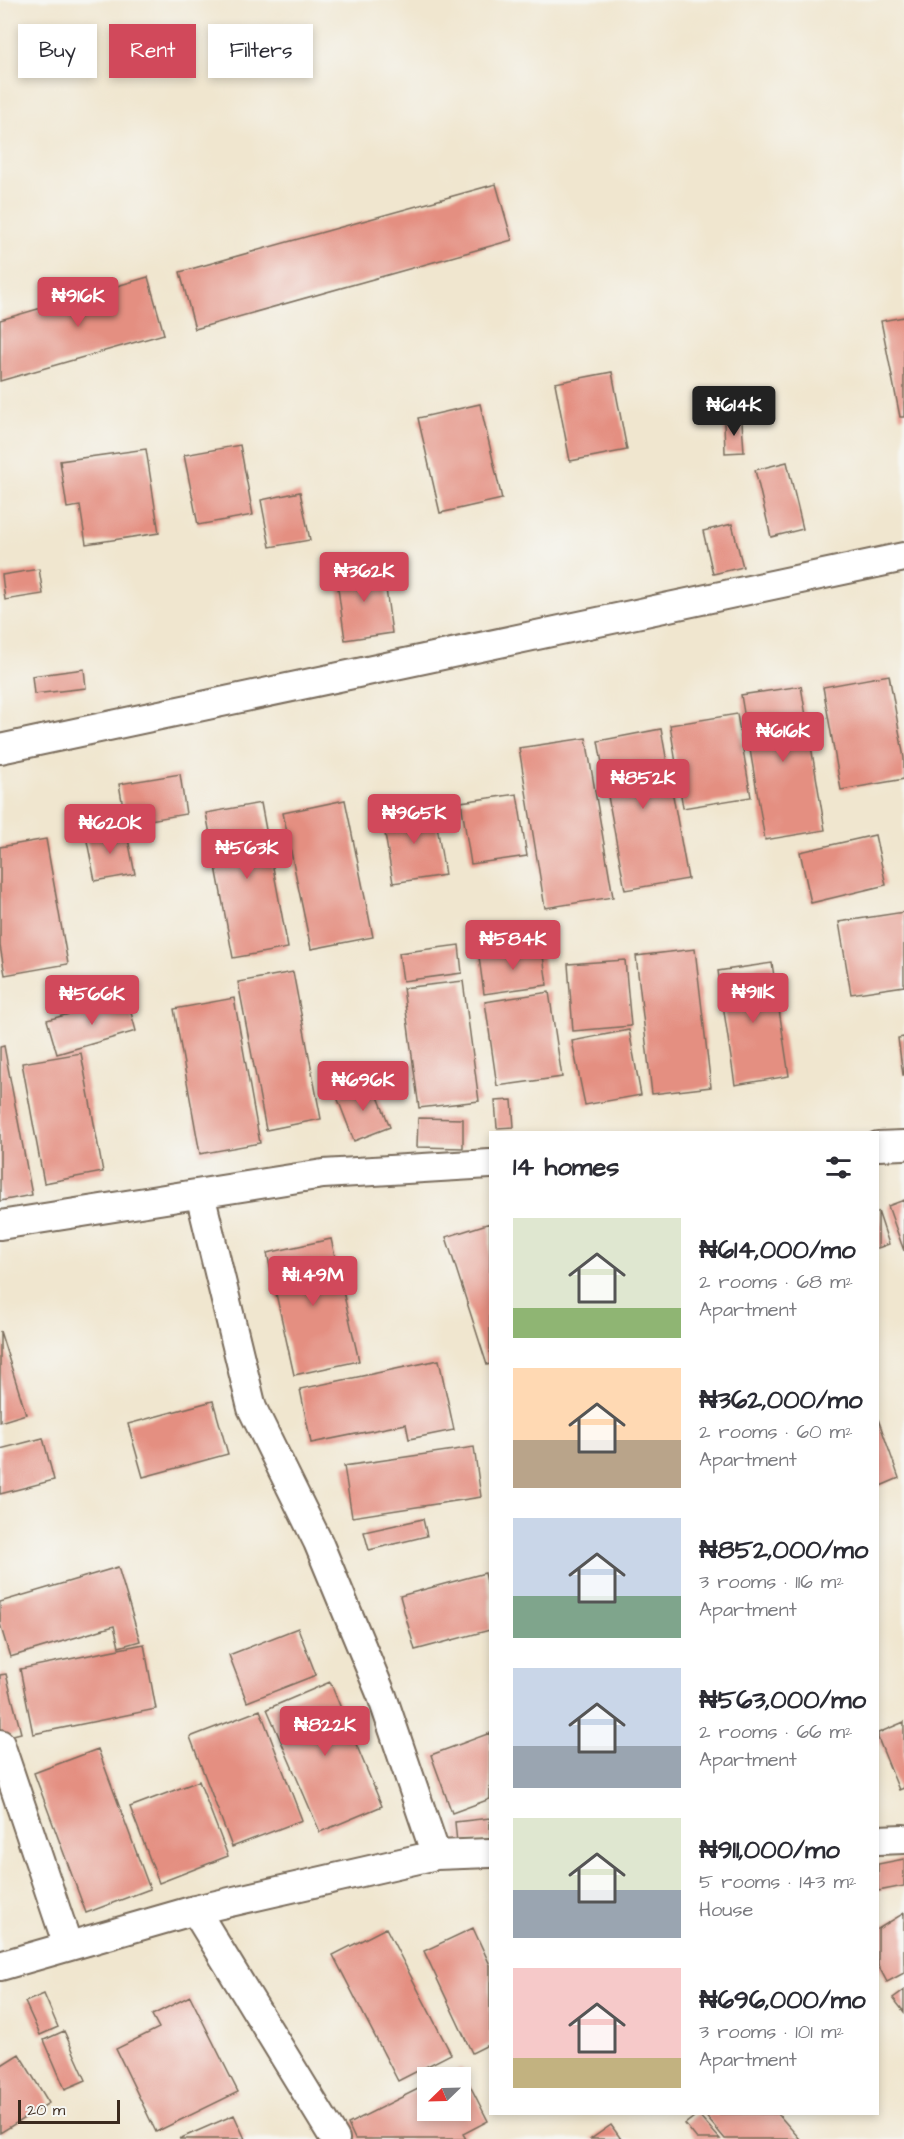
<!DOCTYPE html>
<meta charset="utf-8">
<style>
:root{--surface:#fff;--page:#f2f2f3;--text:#2b2b33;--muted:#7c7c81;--accent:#d1495b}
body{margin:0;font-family:"Architects Daughter",sans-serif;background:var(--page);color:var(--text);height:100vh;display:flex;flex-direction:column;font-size:22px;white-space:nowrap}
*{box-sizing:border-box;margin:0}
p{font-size:20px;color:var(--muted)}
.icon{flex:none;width:33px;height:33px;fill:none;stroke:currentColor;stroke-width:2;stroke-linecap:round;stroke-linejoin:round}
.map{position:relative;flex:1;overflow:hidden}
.sheet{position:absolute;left:489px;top:1131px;width:390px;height:984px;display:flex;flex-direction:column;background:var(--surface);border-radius:0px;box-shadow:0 3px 9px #0003}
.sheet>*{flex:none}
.hud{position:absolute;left:18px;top:24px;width:381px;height:54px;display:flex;gap:12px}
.needle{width:39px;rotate:247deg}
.tools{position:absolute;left:417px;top:2067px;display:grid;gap:12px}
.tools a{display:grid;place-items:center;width:54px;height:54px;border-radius:0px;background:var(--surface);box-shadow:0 3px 9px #0003;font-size:30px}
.scale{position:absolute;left:18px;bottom:15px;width:102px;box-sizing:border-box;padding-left:6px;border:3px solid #3b2a1e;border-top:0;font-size:16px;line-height:21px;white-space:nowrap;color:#3b2a1e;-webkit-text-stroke:4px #f6f6f2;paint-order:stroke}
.price{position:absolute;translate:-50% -51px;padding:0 14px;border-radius:6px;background:var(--accent);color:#fff;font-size:20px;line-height:39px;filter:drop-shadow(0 2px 3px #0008)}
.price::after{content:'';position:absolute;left:50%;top:36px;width:18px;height:14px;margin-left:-9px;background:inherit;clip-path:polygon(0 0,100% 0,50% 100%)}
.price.active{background:#222;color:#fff}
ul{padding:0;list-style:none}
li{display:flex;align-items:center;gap:18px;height:150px;padding:0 24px}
li span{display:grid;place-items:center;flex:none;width:168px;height:120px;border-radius:0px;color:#555}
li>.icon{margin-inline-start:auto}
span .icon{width:72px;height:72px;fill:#fffc;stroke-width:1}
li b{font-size:26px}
h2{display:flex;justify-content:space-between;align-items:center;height:72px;padding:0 24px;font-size:26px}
.tag{padding:0 21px;border-radius:0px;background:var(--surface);box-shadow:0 3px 9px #0003;font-size:21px;line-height:54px}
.tag.active{background:var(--accent);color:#fff}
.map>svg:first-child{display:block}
</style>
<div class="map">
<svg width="904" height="2139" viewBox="0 0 904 2139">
<rect width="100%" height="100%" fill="#f6f6f2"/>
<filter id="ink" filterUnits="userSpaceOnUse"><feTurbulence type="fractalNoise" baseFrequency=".0167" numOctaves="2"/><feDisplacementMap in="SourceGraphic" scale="12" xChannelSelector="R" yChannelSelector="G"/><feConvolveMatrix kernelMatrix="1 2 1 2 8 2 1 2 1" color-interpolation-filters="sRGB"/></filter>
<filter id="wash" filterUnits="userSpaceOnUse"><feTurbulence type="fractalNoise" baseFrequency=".008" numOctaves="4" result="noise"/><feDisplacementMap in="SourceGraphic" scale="24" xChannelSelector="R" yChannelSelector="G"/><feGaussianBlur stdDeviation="1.35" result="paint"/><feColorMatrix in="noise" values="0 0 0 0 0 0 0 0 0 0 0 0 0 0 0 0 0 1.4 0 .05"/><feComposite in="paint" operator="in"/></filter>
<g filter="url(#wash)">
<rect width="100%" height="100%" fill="#f0e6cf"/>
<g id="blocks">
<path fill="#e48f81" d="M496 184 512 240 195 329 180 272Z
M148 277 164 334 0 381V320Z
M904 317V417H900L881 321Z
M612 372 627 450 570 461 555 383Z
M480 404 502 499 440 513 418 418Z
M724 422H742L744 452 725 453Z
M240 445 253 515 198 525 184 455Z
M146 449 159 533 86 544 80 506 67 508 60 461Z
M787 462 803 529 771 537 755 470Z
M300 492 310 540 270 547 261 500Z
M732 524 743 567 713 574 703 531Z
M383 567 392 633 345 640 336 573Z
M39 569 43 594 5 600 2 575Z
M84 669 86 688 34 694 32 676Z
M889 675 904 758V779L841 790 823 687Z
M801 686 825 830 765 840 741 695Z
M737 714 751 797 683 808 670 725Z
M661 729 688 879 625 890 598 741Z
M586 738 613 897 545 908 519 748Z
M180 774 186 814 126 824 119 784Z
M517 794 527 856 471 864 461 802Z
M345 800 373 937 311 949 283 813Z
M261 803 288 948 233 958 206 813Z
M434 807 445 875 393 883 382 815Z
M126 829 135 874 95 881 86 836Z
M875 835 886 885 811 903 800 852Z
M46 839 68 964 5 975 0 946V847Z
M904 912V986L851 994 839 922Z
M459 945 462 973 403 981 399 953Z
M542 948 547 985 484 994 479 957Z
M695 949 711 1087 652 1094 636 956Z
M625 960 631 1026 573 1031 568 964Z
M772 963 789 1076 735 1085 718 971Z
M293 972 321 1119 266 1130 238 982Z
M463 981 479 1101 419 1108 403 988Z
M549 992 562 1077 497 1086 485 1002Z
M127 998 136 1031 57 1054 47 1020Z
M234 998 260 1143 200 1154 174 1009Z
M629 1030 641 1095 585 1105 572 1041Z
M904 1037V1075H903L898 1038Z
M4 1046 32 1195 0 1201V1047Z
M81 1053 103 1172 44 1183 22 1063Z
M373 1084 390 1127 354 1141 337 1097Z
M512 1100 514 1127 497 1128 495 1101Z
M418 1118 463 1119V1148L417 1147Z
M904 1200V1251L888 1206Z
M878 1211 889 1244 878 1248Z
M490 1223V1364L487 1365 446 1237Z
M331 1239 359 1361 294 1375 267 1253Z
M0 1331 26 1414 0 1422Z
M439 1360 454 1430 409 1439 406 1424 311 1443 300 1389Z
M213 1401 228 1454 143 1477 128 1424Z
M878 1419 899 1478 878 1487Z
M43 1438 54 1480 0 1494V1449Z
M474 1447 481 1497 352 1517 344 1466Z
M423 1519 427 1536 369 1550 364 1532Z
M118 1567 140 1641 119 1647 114 1626 10 1657 0 1624V1602Z
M485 1573 490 1594V1630L415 1650 400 1596Z
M298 1628 316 1675 247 1702 229 1655Z
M144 1644 156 1709 33 1734 20 1669Z
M6 1674 21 1733 1 1738 0 1675Z
M330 1682 382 1806 320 1832 267 1709Z
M260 1710 302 1820 232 1847 190 1737Z
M904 1722V1788L899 1790 878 1738V1733Z
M490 1733V1799L452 1813 431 1755Z
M98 1749 150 1889 86 1913 34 1773Z
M199 1781 228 1856 159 1883 130 1807Z
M490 1818V1839L457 1843 455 1822Z
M904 1859V1886L878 1891V1864Z
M904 1913V1973L887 1982 878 1965V1929Z
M386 1928 451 2054 398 2081 333 1955Z
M473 1928 490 1965V2044L472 2053 424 1951Z
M904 1990V2012L893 1998Z
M44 1994 58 2027 40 2035 25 2002Z
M190 1996 238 2092 156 2132 116 2049 159 2028 152 2015Z
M64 2031 86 2080 65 2089 44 2040Z
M19 2054 49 2103 0 2133V2066Z
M461 2068 488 2121 463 2134 466 2139H355L348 2124 428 2084V2110H460V2078H441Z
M698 2114 720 2139H697L685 2124Z
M704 2114H778L800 2139H725Z
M234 2115 245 2139H179Z
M611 2125 621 2139H591Z"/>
</g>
</g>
<g filter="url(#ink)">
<use href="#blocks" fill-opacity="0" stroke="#7a6c5c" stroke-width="1.5"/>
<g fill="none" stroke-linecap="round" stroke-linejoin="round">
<g stroke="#7a6c5c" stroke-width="32">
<path id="street" d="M0 749 904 557
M878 1146 904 1145
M200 1194 252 1408 318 1542 382 1696 436 1855
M0 1225 323 1174 490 1164
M0 1744 68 1946
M878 1840 904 1839
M195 1910 335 2139
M0 1966 195 1910 436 1855 490 1853"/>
</g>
<use href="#street" stroke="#fff" stroke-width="28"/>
</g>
</g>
</svg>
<div class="tools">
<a><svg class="needle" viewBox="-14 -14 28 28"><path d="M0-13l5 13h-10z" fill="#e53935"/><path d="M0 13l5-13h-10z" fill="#7c7c81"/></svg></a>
</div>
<div class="scale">20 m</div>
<b class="price" style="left:78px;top:328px">₦916K</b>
<b class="price active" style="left:734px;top:437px">₦614K</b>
<b class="price" style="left:364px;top:603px">₦362K</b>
<b class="price" style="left:783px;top:763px">₦616K</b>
<b class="price" style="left:643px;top:810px">₦852K</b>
<b class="price" style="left:414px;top:845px">₦965K</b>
<b class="price" style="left:110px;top:855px">₦620K</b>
<b class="price" style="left:247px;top:880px">₦563K</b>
<b class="price" style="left:513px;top:971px">₦584K</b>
<b class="price" style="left:753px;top:1024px">₦911K</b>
<b class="price" style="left:92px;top:1026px">₦566K</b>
<b class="price" style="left:363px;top:1112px">₦696K</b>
<b class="price" style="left:313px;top:1307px">₦1.49M</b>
<b class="price" style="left:325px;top:1757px">₦822K</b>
<div class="hud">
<a class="tag">Buy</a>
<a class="tag active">Rent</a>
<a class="tag">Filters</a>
</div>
<section class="sheet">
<h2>14 homes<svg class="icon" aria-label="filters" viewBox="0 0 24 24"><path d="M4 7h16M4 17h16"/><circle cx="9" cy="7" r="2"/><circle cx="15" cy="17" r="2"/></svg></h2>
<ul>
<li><span style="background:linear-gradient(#dfe7d0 75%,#8fb573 0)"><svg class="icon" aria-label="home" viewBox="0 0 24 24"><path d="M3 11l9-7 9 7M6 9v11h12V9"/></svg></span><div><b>₦614,000/mo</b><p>2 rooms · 68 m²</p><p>Apartment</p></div></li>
<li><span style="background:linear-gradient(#ffd9b3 60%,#b9a48a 0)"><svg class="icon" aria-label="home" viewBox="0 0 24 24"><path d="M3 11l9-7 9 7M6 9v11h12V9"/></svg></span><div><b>₦362,000/mo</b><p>2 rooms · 60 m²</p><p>Apartment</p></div></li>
<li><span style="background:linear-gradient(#c9d6e8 65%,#7fa58c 0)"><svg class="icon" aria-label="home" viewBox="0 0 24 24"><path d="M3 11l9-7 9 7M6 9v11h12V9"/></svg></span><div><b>₦852,000/mo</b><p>3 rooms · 116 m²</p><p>Apartment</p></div></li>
<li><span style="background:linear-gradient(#c9d6e8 65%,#9aa5b1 0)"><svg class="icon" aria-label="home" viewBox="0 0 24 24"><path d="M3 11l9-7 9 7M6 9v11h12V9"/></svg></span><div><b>₦563,000/mo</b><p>2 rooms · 66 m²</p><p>Apartment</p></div></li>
<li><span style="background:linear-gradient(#dfe7d0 60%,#9aa5b1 0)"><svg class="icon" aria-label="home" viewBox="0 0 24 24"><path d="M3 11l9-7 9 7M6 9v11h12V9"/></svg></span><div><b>₦911,000/mo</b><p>5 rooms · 143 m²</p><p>House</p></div></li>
<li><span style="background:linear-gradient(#f6c9c9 75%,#c2b280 0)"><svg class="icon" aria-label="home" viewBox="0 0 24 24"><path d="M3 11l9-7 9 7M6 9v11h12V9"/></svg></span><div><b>₦696,000/mo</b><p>3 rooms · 101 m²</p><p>Apartment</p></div></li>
</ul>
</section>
</div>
